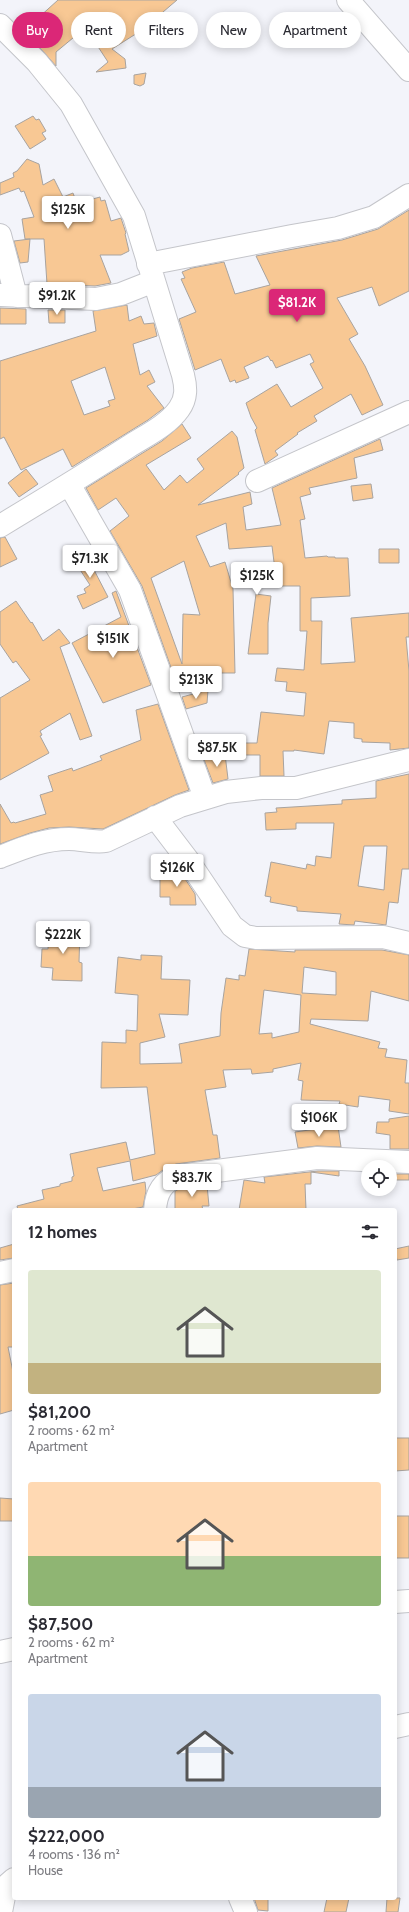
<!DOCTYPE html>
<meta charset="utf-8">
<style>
:root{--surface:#fff;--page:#f2f2f3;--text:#2b2b33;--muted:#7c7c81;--accent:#db2777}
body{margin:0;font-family:Cabin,sans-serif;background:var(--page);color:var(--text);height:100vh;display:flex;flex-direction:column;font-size:15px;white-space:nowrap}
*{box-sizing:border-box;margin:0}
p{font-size:13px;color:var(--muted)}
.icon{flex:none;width:22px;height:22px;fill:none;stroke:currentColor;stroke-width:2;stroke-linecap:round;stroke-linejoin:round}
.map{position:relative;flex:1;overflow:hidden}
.sheet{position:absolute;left:12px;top:1208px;width:385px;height:692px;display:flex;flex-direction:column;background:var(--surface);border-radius:4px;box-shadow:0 2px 10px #0003}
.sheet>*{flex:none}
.hud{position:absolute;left:12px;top:12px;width:385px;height:36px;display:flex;gap:8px}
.buttons{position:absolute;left:361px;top:1160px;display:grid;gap:8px}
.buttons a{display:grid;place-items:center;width:36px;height:36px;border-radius:50%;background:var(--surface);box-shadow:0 2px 10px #0003;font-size:20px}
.price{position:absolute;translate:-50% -34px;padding:0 9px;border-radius:4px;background:#fff;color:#222;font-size:13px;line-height:26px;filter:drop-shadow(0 1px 2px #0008)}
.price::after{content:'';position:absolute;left:50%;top:24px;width:12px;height:9px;margin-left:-6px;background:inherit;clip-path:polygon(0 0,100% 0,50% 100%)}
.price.on{background:var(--accent);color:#fff}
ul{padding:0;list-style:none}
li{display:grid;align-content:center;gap:8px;height:212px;padding:0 16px}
li span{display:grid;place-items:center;height:124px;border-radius:4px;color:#555}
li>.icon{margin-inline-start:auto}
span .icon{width:72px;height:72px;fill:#fffc;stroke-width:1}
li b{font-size:17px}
h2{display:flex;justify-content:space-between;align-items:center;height:48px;padding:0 16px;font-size:17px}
.pill{padding:0 14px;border-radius:18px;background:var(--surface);box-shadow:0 2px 10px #0003;font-size:14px;line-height:36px}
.pill.on{background:var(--accent);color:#fff}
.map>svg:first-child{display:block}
</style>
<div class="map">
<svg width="409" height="1912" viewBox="0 0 409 1912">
<rect width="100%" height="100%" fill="#f3f4fa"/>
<path fill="#f8c894" stroke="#a8a39f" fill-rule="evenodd" d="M58 0H177L142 30 112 49 125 59 126 68 96 72 108 62 91 36 86 41 79 33 56 52V66L33 40 36 37 27 28Z
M146 73 144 84 140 86 134 84V75Z
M33 116 36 120 39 119 46 131 42 133 46 139 30 149 15 126Z
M27 159 39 164 43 185 54 179 63 197 73 193 76 201 81 199 82 202 100 197 101 201 105 200 111 221 121 218 126 233 125 234 129 251 121 255H100L111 283 95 286 47 284 44 239H25L22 219 34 217 24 191 21 192 19 188 0 195V183L14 177 13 173 17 171Z
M409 210V291L379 306 372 287 337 298 358 334 349 339 365 366 383 405 362 415 351 394 314 416 317 421 297 433 298 434 275 451 278 455 265 464 255 430 257 428 251 417 246 403 277 384 291 407 323 388 310 364 314 362 310 354 276 368 272 360 271 361 268 356 244 367 249 378 236 383 235 380 230 382 221 359 195 370 179 319 196 312 181 279 185 278 182 272 192 268 224 262 235 294 270 285 256 256 342 240 378 229Z
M30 239 28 262 20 263 14 241Z
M127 305 129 321 141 316 144 324 154 323 157 336 133 344 140 375 149 370 155 382 147 386 164 408 148 420 72 467 63 449 21 470 4 437 0 439V361L96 331 93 311ZM105 367 115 399 108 401 110 406 84 415 71 381Z
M0 308 26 309V324H0Z
M48 310H65V323H49Z
M182 424 191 438 146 465 164 490 180 475 187 483 204 469 197 459 232 431 237 437 244 468 238 473 239 474 198 505 250 492 252 504 243 507 246 530 281 525 272 488 380 439 383 450 354 458 357 478 309 488 311 494 300 497 305 519 300 520 305 558 327 556 328 557H335V558H348L350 596 311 598V621H322L321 664 355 662 351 618 409 613V637H406L409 671V748L390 750V743L362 742V739L354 738V723L329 721 324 754 294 750V751H283L284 776H260V755H232L231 743H257L261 712 304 716 306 693 286 691 287 682 275 681 277 668 304 670 307 631H300V586H277L272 546 229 549 226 523 196 536 210 567 225 562 233 589 235 673H184L174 676 142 586 110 531 129 516 116 498 98 510 86 488 162 441ZM184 561 200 615 183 614 182 664 151 578Z
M26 469 38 484 19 497 8 483Z
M371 484 373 498 353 501 351 486Z
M5 537 17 559 0 567V538Z
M91 548 100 563 93 568 108 597 83 609 77 596 86 593 84 589 90 585 73 559Z
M379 549H399V563H379Z
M116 591 151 685 103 703 72 643 121 617 112 593Z
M256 594 271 596 268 623V654H248Z
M16 601 31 623 32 622 43 641 59 629 70 643 60 647 92 736 80 740 70 713 40 731 42 735 40 736 49 753 0 780V698L30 680 16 661 13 663 0 644V612Z
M208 690 207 703 186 709 182 697Z
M158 704 189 790 175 795 103 829 69 827 49 828 30 833 0 844V804L11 823 14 822 15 823 46 814 40 795 53 791 48 776 72 768 73 771 102 760 100 756 141 740 136 710Z
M225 754 228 779 213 783 203 757Z
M409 774V869H402L398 903 389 902 386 925 355 921 354 925 339 924 341 914 297 911V907L270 902 271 897 265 896 271 862 306 869 307 864 315 866 316 856 331 858 334 823H296V829L266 830 265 813 277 812 276 808 342 804V800L376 798V781ZM364 846H387L384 890 358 886Z
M169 865H176L195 894 196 905H170V897H160V877H169Z
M49 928 80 929 79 962 82 963V981L52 980 53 968 41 967 42 949H48Z
M249 949 295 952V950H382L409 955V1001L371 991 368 1021 311 1019 310 1024 380 1042 378 1048 387 1049 385 1057 407 1060 405 1083H409V1114L389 1111 390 1100 359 1096 358 1107 339 1104 340 1101 301 1100 303 1081 298 1080 301 1063 273 1069V1072L252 1074 251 1069 223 1070 226 1087 205 1090 213 1135H217L220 1158 176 1164 166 1168 156 1175 133 1181 130 1161 97 1168 103 1191 145 1182 146 1191 143 1207 127 1210H18L17 1206 44 1199 42 1190 60 1186V1184L72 1181V1177L74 1176 70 1154 126 1142 130 1160 155 1154 147 1087 101 1088 102 1042 126 1043V1030L137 1031 138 995 115 993 118 957 141 960V955L162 956 161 979 190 980 188 1015 159 1014 165 1037 140 1043V1064L182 1063 179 1044 220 1036 221 1013 226 978 239 980V975L245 976ZM304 967 336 972V995L302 993ZM264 990 301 995 299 1032 272 1038V1033L259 1034Z
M409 1116V1149H390V1135L376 1133 377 1122H389V1119Z
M338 1126 341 1147 317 1146 298 1148 295 1132Z
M318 1171H339V1176L311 1172V1184H305L306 1210H239L244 1180 265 1183 264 1177Z
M390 1174H409V1180H390Z
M207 1185 209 1206H202L203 1210H175V1191L181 1188Z
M14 1244V1258L0 1260V1248Z
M409 1246V1258L397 1260 395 1249Z
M14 1283V1347H8L14 1377V1410L0 1414V1285Z
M395 1438H409V1470L395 1471Z
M0 1498 14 1499 13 1521H0Z
M395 1516H409V1558H395Z
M254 1898H268V1911L258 1910Z
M327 1898H349L346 1912H324Z
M387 1898H400L398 1912H386Z"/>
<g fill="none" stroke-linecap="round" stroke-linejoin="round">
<g stroke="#c4c5ca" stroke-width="24">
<path id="minor" d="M348 0 409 70
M0 25 37 62 71 104 134 216 183 375C186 387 187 398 179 409 167 426 145 436 128 447 86 474 43 500 0 526
M0 235 16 296
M148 264 292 236 338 228 374 217 409 195
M0 295 96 299 121 294 154 281
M257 481 409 412
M69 484 130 590 205 798
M155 817 187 859 232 926 245 936 256 938 383 937 409 943
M0 857C23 848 44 839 69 839 81 839 94 843 106 841L180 806 226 792 261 788H296L409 760
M155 1210C156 1193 162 1182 178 1176L317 1158 409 1162
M0 1273 14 1270
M395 1602 409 1601
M0 1652 14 1649
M395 1727 409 1724
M240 1898 246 1912
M1 1912 6 1886 14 1879"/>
</g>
<use href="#minor" stroke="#fff" stroke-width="22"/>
</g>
</svg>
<div class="buttons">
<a><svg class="icon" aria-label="locate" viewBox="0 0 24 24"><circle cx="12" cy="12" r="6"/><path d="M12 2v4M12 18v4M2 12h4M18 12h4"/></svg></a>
</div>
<b class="price" style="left:68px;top:230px">$125K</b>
<b class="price" style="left:57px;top:316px">$91.2K</b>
<b class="price on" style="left:297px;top:323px">$81.2K</b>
<b class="price" style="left:90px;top:579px">$71.3K</b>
<b class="price" style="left:257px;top:596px">$125K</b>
<b class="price" style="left:113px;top:659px">$151K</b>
<b class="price" style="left:196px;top:700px">$213K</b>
<b class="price" style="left:217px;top:768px">$87.5K</b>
<b class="price" style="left:177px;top:888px">$126K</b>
<b class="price" style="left:63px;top:955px">$222K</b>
<b class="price" style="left:319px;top:1138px">$106K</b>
<b class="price" style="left:192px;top:1198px">$83.7K</b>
<div class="hud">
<a class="pill on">Buy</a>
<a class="pill">Rent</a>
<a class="pill">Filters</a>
<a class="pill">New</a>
<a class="pill">Apartment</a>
</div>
<section class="sheet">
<h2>12 homes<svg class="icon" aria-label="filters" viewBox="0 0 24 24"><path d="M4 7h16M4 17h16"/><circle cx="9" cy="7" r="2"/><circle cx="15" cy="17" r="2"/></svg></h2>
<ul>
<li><span style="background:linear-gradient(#dfe7d0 75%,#c2b280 0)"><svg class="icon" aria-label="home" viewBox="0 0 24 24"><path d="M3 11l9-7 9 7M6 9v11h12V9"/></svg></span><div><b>$81,200</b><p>2 rooms · 62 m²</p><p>Apartment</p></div></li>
<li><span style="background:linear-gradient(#ffd9b3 60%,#8fb573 0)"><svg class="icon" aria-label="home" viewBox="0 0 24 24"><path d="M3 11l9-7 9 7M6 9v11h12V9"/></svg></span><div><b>$87,500</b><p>2 rooms · 62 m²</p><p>Apartment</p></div></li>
<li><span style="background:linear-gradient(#c9d6e8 75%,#9aa5b1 0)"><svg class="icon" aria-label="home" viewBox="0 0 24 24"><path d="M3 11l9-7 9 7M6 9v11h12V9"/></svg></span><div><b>$222,000</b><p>4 rooms · 136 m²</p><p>House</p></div></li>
</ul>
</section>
</div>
